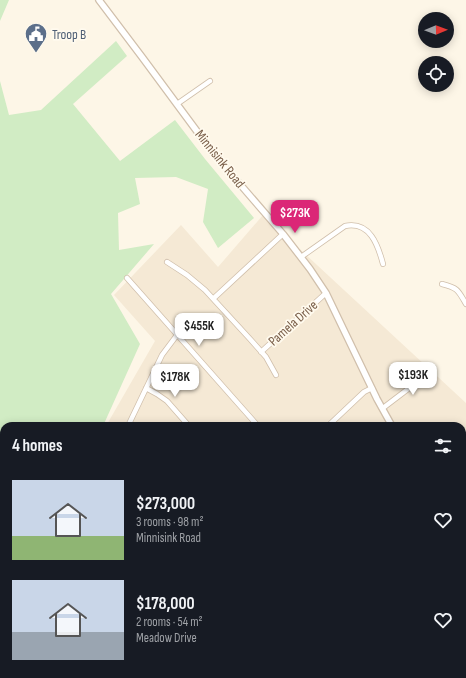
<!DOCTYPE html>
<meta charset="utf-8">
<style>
:root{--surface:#171b24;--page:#242831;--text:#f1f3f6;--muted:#9ea1a6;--accent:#db2777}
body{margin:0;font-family:"Sofia Sans Condensed",sans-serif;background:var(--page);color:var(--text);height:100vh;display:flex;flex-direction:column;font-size:15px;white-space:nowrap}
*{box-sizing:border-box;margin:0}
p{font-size:13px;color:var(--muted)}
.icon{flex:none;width:22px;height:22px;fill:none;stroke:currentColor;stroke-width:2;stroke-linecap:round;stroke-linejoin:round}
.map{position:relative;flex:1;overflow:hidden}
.drawer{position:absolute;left:0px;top:422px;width:466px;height:256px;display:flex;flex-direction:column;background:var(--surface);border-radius:12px 12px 0 0;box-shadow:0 2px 10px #0003}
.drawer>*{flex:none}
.needle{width:26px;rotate:89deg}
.controls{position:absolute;left:418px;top:12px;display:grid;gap:8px}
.controls a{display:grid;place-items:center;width:36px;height:36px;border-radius:50%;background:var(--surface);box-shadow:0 2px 10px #0003;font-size:20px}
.price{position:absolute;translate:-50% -34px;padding:0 9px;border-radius:8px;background:#fff;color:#222;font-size:13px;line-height:26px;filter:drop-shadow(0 1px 2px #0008)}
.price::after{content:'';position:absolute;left:50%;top:24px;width:12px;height:9px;margin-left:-6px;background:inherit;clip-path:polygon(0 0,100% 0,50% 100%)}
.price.on{background:var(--accent);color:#fff}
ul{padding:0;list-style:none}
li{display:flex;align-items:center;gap:12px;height:100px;padding:0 12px}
li span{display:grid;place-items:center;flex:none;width:112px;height:80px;border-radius:0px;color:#555}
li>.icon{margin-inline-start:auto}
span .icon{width:48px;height:48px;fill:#fffc;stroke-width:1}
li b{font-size:17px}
h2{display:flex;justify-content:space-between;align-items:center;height:48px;padding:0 12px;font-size:17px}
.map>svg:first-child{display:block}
</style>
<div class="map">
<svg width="466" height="678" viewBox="0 0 466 678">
<rect width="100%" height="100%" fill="#fdf6e7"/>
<path fill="#f5e9d5" d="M263 215 466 403V678H404L405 674H462V426H106L155 341 114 295 181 225 218 267Z
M171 674H206L202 678H174Z"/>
<path fill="#f3e3fa" d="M241 674H347L350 678H237Z"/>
<path fill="#d1ecc4" d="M0 0H9L0 21Z
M116 41 127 56 73 104 120 161 175 120 205 159 254 218 218 248 203 222 208 189 176 177 135 178 140 204 118 213 119 250 154 244 111 294 140 344 103 426H4V436L0 437V81L9 115 41 110Z"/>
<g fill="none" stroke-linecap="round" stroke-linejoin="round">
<g stroke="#d0bfab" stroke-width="6">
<path id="minor" d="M177 104 210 81
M301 257 345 226C370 221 378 245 383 264
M167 262 187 275 205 290 250 339 266 357 276 375
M127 278 258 426
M442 284C458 288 458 290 466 304
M214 298 283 234
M261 352 326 293
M146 388 157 394 167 401 189 426
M383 408 433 370
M128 426 162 355 177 335
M328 426 364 392 372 388
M0 596 4 593
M0 616 4 620
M462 672 466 668
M52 674 56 678
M424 674 427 678
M22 678 27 674
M159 678 164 674
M455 678 460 674"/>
</g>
<g stroke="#d0bfab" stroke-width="8">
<path id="tertiary" d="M99 0 142 57 213 153 283 234 310 269 326 293 377 399 392 426
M462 530 466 535"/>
</g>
<g stroke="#d6c1ab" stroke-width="8">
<path id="secondary" d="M462 544 466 540
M402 678 403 674"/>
</g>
<g stroke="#dcd5d0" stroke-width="9">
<path id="primary" d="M131 674 135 678"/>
</g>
<g stroke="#dcd5d0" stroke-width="10">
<path id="motorway" d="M0 526 2 527"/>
</g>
<use href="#minor" stroke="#fff" stroke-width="4.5"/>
<use href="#tertiary" stroke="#fff" stroke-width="5.5"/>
<use href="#secondary" stroke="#fff" stroke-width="6"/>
<use href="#primary" stroke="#fee29d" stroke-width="7"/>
<use href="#motorway" stroke="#fabb9b" stroke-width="8"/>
</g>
<defs>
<g id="civic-pin" transform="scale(1.15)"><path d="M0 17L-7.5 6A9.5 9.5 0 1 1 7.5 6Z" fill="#5c6f8a" stroke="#fffaee"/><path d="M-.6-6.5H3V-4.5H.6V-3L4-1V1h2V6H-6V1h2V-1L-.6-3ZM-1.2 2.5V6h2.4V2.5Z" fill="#fff"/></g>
</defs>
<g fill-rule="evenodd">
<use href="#civic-pin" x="36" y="34"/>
</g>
<g text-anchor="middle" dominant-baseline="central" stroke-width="3.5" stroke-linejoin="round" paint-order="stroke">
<g font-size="14" fill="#4e5e75" stroke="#fffaee" text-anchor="start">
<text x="52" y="34">Troop B</text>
</g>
<g font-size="14" fill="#795e49" stroke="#fffaee">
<text transform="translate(220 159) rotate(51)">Minnisink Road</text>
<text transform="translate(293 323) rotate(-42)">Pamela Drive</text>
</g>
</g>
</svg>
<div class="controls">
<a><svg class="needle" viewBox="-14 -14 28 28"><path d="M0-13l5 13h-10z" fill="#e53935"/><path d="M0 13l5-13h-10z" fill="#9ea1a6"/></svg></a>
<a><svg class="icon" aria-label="locate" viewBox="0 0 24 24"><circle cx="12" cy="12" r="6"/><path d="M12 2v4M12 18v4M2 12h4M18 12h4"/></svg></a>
</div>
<b class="price on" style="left:295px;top:234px">$273K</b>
<b class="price" style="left:199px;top:347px">$455K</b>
<b class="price" style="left:413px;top:396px">$193K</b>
<b class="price" style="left:175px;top:398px">$178K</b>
<section class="drawer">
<h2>4 homes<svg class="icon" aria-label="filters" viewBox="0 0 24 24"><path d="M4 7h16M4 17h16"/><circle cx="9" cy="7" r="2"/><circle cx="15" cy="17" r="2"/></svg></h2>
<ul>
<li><span style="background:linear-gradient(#c9d6e8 70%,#8fb573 0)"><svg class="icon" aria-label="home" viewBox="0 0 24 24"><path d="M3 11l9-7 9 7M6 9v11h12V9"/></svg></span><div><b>$273,000</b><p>3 rooms · 98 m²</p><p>Minnisink Road</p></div><svg class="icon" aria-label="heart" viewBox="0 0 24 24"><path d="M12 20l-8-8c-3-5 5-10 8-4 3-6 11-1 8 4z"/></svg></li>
<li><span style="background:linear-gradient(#c9d6e8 65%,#9aa5b1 0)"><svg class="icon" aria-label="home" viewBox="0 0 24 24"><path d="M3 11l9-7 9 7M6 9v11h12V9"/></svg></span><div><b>$178,000</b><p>2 rooms · 54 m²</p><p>Meadow Drive</p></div><svg class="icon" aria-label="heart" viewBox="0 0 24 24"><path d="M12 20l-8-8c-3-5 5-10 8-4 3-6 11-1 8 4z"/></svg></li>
</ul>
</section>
</div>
